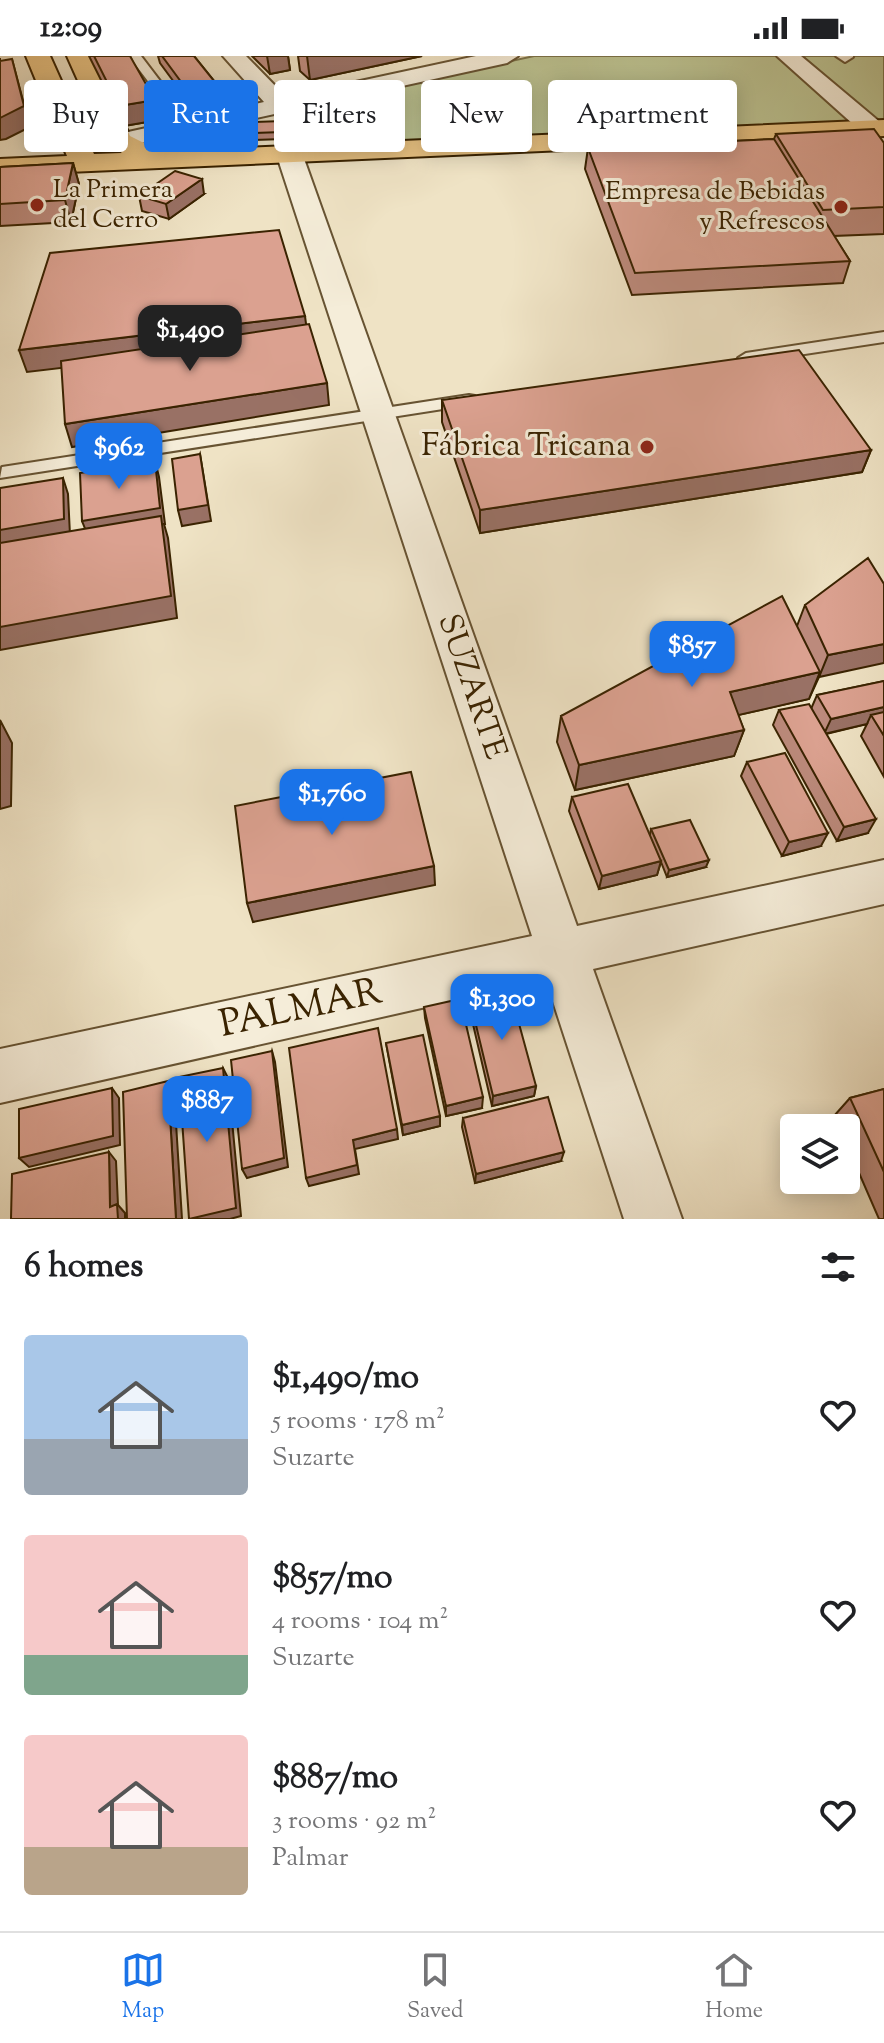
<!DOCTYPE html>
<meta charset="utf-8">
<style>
:root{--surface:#fff;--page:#f6f6f6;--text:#202124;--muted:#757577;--line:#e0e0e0;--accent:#1a73e8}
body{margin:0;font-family:"Sorts Mill Goudy",serif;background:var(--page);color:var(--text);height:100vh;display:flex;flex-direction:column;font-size:30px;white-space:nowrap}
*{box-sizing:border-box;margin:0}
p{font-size:26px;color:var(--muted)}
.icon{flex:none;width:44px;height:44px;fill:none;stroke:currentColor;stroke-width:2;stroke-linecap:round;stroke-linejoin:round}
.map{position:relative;height:1163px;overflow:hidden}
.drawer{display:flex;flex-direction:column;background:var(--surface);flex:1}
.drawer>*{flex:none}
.top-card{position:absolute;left:24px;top:24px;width:836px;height:72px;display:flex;gap:16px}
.buttons{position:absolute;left:780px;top:1058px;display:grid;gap:16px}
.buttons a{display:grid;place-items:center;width:80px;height:80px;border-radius:8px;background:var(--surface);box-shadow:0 4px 20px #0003;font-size:40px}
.price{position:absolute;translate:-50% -68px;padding:0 18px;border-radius:16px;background:var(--accent);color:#fff;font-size:26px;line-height:52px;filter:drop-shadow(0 2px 4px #0008)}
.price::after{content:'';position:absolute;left:50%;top:48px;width:24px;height:18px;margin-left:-12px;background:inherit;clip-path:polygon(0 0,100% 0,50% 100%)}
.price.active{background:#222;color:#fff}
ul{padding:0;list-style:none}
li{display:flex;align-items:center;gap:24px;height:200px;padding:0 24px}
li span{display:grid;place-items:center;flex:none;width:224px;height:160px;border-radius:8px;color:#555}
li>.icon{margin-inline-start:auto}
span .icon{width:96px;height:96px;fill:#fffc;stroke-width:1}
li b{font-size:34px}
h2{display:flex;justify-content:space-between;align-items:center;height:96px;padding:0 24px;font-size:34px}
.chip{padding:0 28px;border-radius:8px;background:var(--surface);box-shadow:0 4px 20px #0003;font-size:28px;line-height:72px}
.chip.active{background:var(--accent);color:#fff}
.status{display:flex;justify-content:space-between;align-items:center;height:56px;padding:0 40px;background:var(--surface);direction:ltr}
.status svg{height:22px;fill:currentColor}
.dock{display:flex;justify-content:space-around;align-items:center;height:112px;border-top:2px solid var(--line);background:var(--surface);font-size:22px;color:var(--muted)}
.dock a{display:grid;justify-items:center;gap:4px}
.dock .active{color:var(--accent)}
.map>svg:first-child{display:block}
</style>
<div class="status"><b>12:09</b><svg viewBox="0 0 49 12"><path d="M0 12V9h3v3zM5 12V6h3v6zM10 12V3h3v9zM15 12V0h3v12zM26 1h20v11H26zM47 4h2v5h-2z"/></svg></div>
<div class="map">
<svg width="884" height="1163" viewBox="0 0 884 1163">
<rect width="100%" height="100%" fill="#efe3c5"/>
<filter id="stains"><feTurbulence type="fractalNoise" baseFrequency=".0025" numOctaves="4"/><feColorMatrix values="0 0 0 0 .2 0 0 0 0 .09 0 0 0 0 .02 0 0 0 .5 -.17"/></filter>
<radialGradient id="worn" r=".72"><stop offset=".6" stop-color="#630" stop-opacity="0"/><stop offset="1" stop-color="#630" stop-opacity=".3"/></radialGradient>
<path fill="#bcc392" stroke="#7b734a" stroke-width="2" d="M534 0H778L853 66 391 88 361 38Z
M802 0H884V64H877Z"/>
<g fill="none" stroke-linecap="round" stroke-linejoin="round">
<g stroke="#675332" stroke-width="4">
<path id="service" d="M129 0H141L192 67V73H184Z
M884 276V286L746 307 738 302 746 297Z
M469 339 475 340V348L0 422 2 411Z"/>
</g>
<g stroke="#675332" stroke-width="4">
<path id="pedestrian" d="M836 0H853V1L845 6Z"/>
</g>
<g stroke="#675332" stroke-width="4">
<path id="minor" d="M223 0H246L286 41 476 0H518L507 7 119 92 110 90 107 85 110 80 264 46Z
M777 0H801L881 67 884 72 881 77H863Z
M290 92 299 95 303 100 577 870 884 804V848L593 913 682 1163H624L546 924 0 1047V993L532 880 277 100 281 95Z"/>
</g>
<g stroke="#3a2301" stroke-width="4">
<path id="primary" d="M26 0H50L94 98 122 97 105 85 67 0H91L130 80 150 90 173 95 884 64V80L0 119V103L67 100Z"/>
</g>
<use href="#service" fill="#f5edd9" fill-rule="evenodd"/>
<use href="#pedestrian" fill="#f5edd9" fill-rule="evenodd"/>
<use href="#minor" fill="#f5edd9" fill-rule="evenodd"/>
<use href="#primary" fill="#e8c282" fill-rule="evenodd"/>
</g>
<path fill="#bc8a7c" stroke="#3a2301" stroke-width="2" d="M89 0H130L159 64 124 70Z
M158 0H194L223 36 225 50 196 56 160 7Z
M252 0H288L290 14 270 18Z
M298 0H422L310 24 300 15Z
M356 42 358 69 300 71 298 57Z
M284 73 283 83 230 85 229 78Z
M776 78 884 87V178L834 180 850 205 843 227 632 239 585 113 588 92 774 83Z
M73 107 79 128 71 166 0 170V111Z
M204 138 169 163 142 155 139 140Z
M442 344 871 394 862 416 480 477 442 366Z
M884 528 819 621 809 643 738 659 744 674 734 700 575 734 557 686 561 660 797 570 805 549Z
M884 625V721L861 680 867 668 826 678 868 777 837 785 773 669 779 654 811 653 817 639Z
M747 706 821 790 782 800 741 720Z
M572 741 650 779 651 773 706 811 667 821 661 806 657 819 599 833 569 755Z
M469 940 536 1030 534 1040 492 1050 469 951Z
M424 951 482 1052 446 1060 425 962Z
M386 987 440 1060V1070L403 1079Z
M884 1033V1163H879L846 1087V1072H839L834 1060 850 1042Z
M463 1062 561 1105 475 1127 462 1071Z"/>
<path fill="#997165" stroke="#3a2301" stroke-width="2" d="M267 0H288L290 14 270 18Z
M307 0H422L310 24Z
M12 3 30 71 6 83 0 84V62Z
M223 36 225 50 196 56 193 42Z
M155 44 159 64 124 70 119 50Z
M73 107 79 128 71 166 65 144Z
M202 123 204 138 169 163 166 148Z
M305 260 308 283 27 316 19 294Z
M327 327 329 349 72 391 65 368Z
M871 394 862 416 480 477V454Z
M200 398 211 465 182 470 178 454Z
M155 405 159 421 165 468H164L168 482 177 562 0 594V571L88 480 82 465Z
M63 422 68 438 70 479 0 490V474Z
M884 588V607L819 621 828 599Z
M820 616 809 643 721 663 730 636Z
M884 651V664L871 659 867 668 824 678 831 663Z
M0 664 12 687 11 750 0 753Z
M744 674 734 700 575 734 579 709Z
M876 763 868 777 837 785 844 771Z
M828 777 821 790 782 800 789 786Z
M709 804 706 811 667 821 669 814Z
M661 805 657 819 599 833 602 820Z
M434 810 435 829 253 866 247 847Z
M272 995 275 1006 288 1111 247 1122 242 1113Z
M223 1012 228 1022 241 1160 230 1163H192Z
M168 1025 174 1035 182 1163H176Z
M536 1030 534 1040 492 1050 493 1040Z
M112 1032 119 1042 120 1089 29 1111 19 1102Z
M483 1041 482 1052 446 1060V1050Z
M440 1060V1070L403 1079 402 1069Z
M397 1073 398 1083 355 1093 359 1118 309 1130 306 1122 353 1084Z
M109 1096 116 1105 118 1149 125 1157V1163H118L110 1151Z
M564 1096 561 1105 475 1127 476 1118Z"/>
<path fill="#dba190" stroke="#3a2301" stroke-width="2" d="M94 0H130L155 44 119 50Z
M162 0H194L223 36 193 42Z
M0 2V5L12 3 24 50 0 62Z
M356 42 357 54 298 57 299 44Z
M283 65 282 76 229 78 230 67Z
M874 73 884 87V151L823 154 776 78Z
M774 83 850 205 635 217 588 92Z
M73 107 65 144 0 148V111Z
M175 115 202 123 166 148 139 140Z
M279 174 305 260 19 294 50 197Z
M309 268 327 327 65 368 61 305Z
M799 294 871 394 480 454 442 344Z
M200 398 208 449 178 454 172 403Z
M155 405 160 452 82 465 80 417Z
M63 422 64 463 0 474V432Z
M161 460 171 540 0 571V487Z
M868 502 884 528V588L828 599 805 549Z
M782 540 820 616 730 636 744 674 579 709 561 660Z
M884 625V651L831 663 817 639Z
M809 648 876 763 844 771 779 654Z
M884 656V680L871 659Z
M785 697 828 777 789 786 747 706Z
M411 716 434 810 247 847 235 750Z
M628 728 661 805 602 820 572 741Z
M690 764 709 804 669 814 651 773Z
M509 931 536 1030 493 1040 469 940Z
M460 943 483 1041 446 1050 424 951Z
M378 972 397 1073 353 1084 357 1109 306 1122 289 992Z
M423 979 440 1060 402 1069 386 987Z
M272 995 284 1102 242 1113 231 1004Z
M223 1012 236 1152 189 1163 179 1021Z
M168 1025 176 1163H127L123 1036Z
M112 1032 113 1080 19 1102V1053Z
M884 1033V1116L850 1042Z
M548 1041 564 1096 476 1118 463 1062Z
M109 1096 110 1151 117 1148 118 1163H11L12 1118Z"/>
<g fill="#8f2418" stroke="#f5edd9" stroke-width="3">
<circle cx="37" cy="149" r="8"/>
<circle cx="841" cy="151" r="8"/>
<circle cx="647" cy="391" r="8"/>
</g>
<g text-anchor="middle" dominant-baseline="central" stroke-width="6" stroke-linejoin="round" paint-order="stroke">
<g font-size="26" fill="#3a2301" stroke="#f5edd9" text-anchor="start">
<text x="53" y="134">La Primera<tspan x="53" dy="30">del Cerro</tspan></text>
<text x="825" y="136" text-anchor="end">Empresa de Bebidas<tspan x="825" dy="30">y Refrescos</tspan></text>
</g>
<g font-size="32" fill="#3a2301" stroke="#f5edd9" text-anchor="end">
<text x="631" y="391">Fábrica Tricana</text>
</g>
<g font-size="32" fill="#3a2301" stroke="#f5edd9">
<text transform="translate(471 631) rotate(71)">SUZARTE</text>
</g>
<g font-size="38" fill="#3a2301" stroke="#f5edd9">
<text transform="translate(301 954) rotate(-12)">PALMAR</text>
</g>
</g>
<rect width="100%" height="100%" filter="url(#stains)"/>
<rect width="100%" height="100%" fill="url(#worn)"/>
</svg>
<div class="buttons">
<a><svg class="icon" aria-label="layers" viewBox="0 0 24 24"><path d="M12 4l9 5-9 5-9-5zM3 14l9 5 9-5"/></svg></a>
</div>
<b class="price active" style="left:190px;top:317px">$1,490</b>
<b class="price" style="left:119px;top:435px">$962</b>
<b class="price" style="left:692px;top:633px">$857</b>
<b class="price" style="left:332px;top:781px">$1,760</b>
<b class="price" style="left:502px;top:986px">$1,300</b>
<b class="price" style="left:207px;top:1088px">$887</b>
<div class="top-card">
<a class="chip">Buy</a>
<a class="chip active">Rent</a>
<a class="chip">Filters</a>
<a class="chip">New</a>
<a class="chip">Apartment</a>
</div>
</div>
<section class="drawer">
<h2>6 homes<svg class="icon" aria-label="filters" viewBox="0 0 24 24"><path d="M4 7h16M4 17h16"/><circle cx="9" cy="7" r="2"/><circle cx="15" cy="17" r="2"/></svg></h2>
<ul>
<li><span style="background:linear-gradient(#a9c7e8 65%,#9aa5b1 0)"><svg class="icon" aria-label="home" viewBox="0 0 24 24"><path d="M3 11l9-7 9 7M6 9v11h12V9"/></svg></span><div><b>$1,490/mo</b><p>5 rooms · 178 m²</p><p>Suzarte</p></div><svg class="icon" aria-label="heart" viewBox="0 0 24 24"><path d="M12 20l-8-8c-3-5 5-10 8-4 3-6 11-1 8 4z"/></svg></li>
<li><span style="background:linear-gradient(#f6c9c9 75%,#7fa58c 0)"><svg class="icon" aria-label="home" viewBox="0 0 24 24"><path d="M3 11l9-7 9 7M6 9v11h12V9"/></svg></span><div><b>$857/mo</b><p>4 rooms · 104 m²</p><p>Suzarte</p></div><svg class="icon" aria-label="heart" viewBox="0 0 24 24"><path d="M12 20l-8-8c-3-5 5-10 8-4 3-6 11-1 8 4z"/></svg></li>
<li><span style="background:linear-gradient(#f6c9c9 70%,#b9a48a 0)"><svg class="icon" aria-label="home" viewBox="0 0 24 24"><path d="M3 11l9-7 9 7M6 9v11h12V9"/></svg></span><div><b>$887/mo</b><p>3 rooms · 92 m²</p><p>Palmar</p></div><svg class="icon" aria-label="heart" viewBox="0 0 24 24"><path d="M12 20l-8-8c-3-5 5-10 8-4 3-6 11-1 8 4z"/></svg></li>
</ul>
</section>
<nav class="dock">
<a class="active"><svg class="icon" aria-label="map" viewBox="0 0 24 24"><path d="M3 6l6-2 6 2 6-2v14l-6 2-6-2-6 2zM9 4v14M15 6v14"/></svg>Map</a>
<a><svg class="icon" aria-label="saved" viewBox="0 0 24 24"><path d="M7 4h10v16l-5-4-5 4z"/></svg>Saved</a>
<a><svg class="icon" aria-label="home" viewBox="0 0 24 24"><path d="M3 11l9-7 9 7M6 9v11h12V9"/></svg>Home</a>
</nav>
